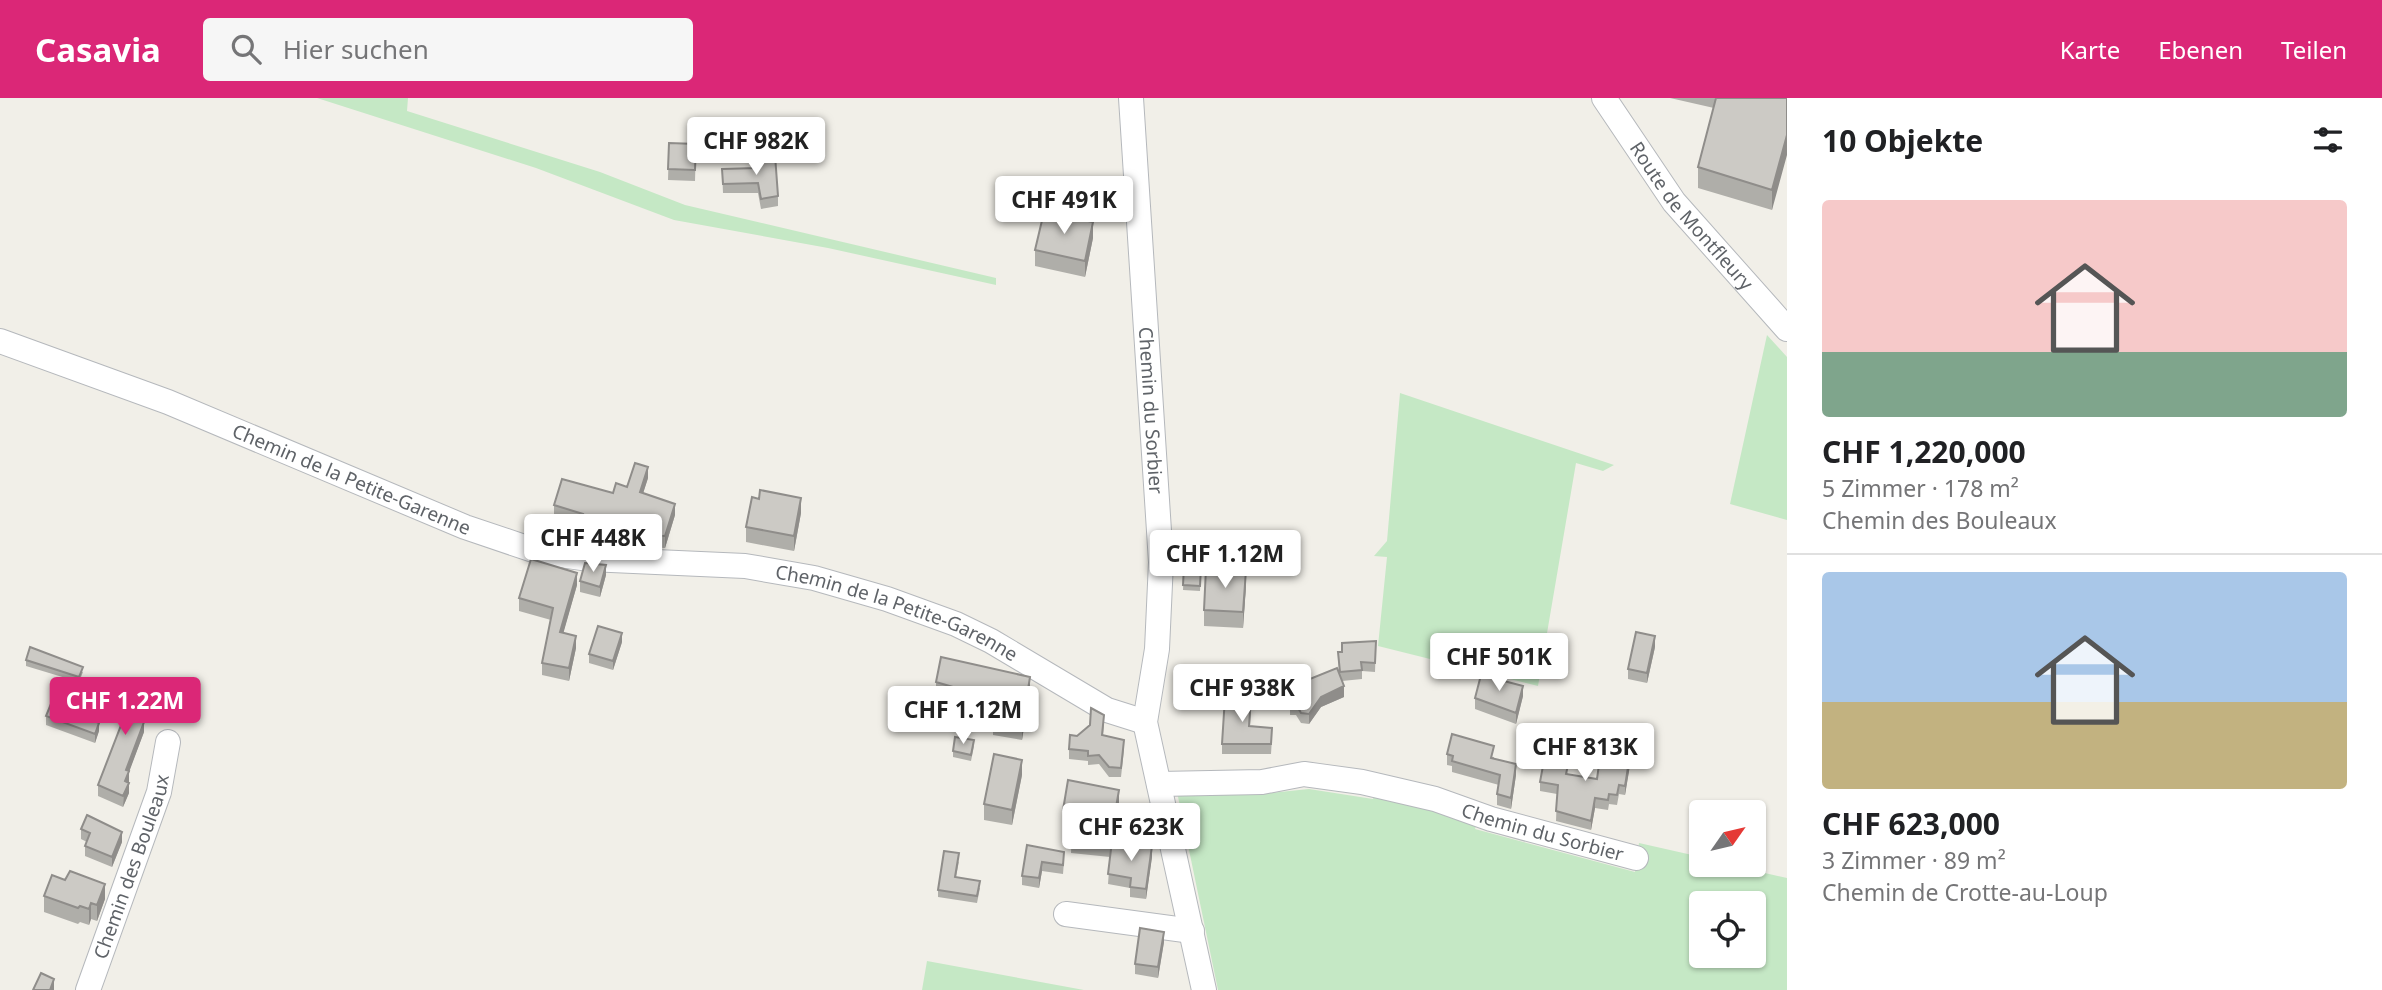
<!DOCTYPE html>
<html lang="de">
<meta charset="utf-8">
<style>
:root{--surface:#fff;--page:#f6f6f6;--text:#202124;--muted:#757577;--line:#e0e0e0;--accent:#db2777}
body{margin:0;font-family:"Noto Sans",sans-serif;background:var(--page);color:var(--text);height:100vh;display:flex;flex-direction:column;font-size:26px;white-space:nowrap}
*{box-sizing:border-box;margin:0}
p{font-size:23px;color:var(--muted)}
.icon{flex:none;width:38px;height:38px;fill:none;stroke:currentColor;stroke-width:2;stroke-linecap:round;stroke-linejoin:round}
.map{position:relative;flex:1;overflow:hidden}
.drawer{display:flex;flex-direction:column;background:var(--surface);width:595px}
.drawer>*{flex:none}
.needle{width:46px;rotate:56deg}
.fabs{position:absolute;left:1689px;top:702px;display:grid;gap:14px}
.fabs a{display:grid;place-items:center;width:77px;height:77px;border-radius:7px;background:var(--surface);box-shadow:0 2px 5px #0004;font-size:35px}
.price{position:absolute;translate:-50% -60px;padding:0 16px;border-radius:7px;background:#fff;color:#222;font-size:23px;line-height:46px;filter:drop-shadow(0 2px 4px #0008)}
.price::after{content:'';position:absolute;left:50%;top:42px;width:21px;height:16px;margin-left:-10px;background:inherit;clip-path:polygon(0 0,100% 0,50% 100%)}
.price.on{background:var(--accent);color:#fff}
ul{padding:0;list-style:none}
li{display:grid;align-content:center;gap:14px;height:371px;padding:0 35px}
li+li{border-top:2px solid var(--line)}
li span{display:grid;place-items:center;height:217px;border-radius:7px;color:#555}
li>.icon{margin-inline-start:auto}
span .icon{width:126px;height:126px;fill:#fffc;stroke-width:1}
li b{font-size:30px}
h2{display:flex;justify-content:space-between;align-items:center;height:84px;padding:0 35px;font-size:30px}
header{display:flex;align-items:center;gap:42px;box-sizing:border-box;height:98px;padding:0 35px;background:var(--accent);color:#fff}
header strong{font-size:33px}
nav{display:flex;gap:38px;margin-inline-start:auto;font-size:24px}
.search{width:490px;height:63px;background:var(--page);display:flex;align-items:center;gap:18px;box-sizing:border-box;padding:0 24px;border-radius:7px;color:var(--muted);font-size:26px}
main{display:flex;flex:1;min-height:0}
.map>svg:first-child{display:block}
</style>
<header>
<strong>Casavia</strong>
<div class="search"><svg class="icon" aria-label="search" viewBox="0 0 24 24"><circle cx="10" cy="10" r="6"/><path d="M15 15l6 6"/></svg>Hier suchen</div>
<nav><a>Karte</a><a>Ebenen</a><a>Teilen</a></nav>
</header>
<main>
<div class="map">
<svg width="1787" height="892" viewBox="0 0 1787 892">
<rect width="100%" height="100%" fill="#f1efe8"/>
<path fill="#c5e8c5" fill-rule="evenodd" d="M317 0H408L407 13 600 74 685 107 996 180V187L828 150 674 122 536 70Z
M1767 237 1787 259V422L1730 406Z
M1400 295 1614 367 1603 373 1576 365 1538 588 1378 548 1387 459 1374 458 1387 443Z
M1309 691 1373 701 1375 693 1477 725 1475 731 1635 774 1639 745 1701 759V766L1730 767 1787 780V892H1218L1177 694 1251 697ZM1701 805H1754V858H1701Z
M927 863 1084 892H922Z"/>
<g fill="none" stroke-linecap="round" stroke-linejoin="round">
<g stroke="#b5b8bc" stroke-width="26">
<g id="minor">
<path id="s1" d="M1131 0 1161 464 1157 551 1145 624 1204 892"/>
<path id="s2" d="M1604 0 1674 104 1787 231"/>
<path id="s3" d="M0 243 168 304 465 429 539 454 589 461 745 468 814 480 887 501 956 526 991 543 1107 612 1145 624"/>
<path id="s4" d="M1159 686 1262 684 1304 676 1362 684 1435 701 1491 721 1636 760"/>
<path d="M1066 816 1192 833"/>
<path id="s5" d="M88 892 159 694 168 644"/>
</g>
</g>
<use href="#minor" stroke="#fff" stroke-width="24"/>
</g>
<path fill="#afaea9" d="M1670 0H1787L1772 112 1698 90V69L1714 10Z
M669 45 696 46 695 83 668 82Z
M756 70 778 98V108L761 111 758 95H723L722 71Z
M1093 140 1085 179 1035 168V152Z
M648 380 643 395 675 417 665 450 644 449 615 439 614 444 581 434V427L554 419V407L613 395Z
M801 415 794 453 746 444V429Z
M1184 468 1201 469 1200 493 1183 492Z
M606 477 600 499 580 494V483Z
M577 487 563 535 576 550 569 583 542 577V565L551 522 519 513V500Z
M1246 488 1243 530 1204 528V512Z
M1376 543 1375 574 1362 573V581L1342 583 1344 599 1321 609 1309 626 1301 625 1296 617H1290V606L1310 581 1339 575 1338 554Z
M622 544 613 572 589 565V556Z
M1655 549 1647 585 1628 581V571Z
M26 562 83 574 79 584 26 568Z
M936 584 1030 592 1022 642 993 637V624L995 614 936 597Z
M1523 598 1516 626 1475 611V600Z
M113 603 150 604 143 623 144 634 129 673V695L123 709 98 698V687L125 618 113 614Z
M72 611 71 614 99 633 95 645 46 627V618Z
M1251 611 1250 628 1272 640 1271 656H1222V646Z
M1104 627 1103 638 1124 652 1121 679H1109L1099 666 1088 667V663L1069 661V651L1077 638Z
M974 648 971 663 953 659V653Z
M1447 656 1494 659V661L1516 677 1511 711 1497 707V696L1499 687 1452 674V668L1447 667Z
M1565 667 1568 677 1597 681 1630 667 1625 697 1619 696 1617 707 1609 706 1608 712 1595 710 1591 732 1556 723 1557 696 1540 693V684Z
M1022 677 1012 727 984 722V706Z
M1119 706 1113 743 1152 759 1146 801 1130 799V790L1108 786 1110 759 1071 755 1072 728 1063 727V712Z
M81 731 122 744 112 769 85 758V748L87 744 81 741Z
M1027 747 1064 763 1063 776 1042 773 1039 790 1022 787V778Z
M959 763 956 779 980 790 977 805 938 799V792Z
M44 798 105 801 97 823 91 821 89 827 80 824 78 826 44 814Z
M1164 844 1158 880 1135 876V866Z"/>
<path fill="#8f8d8a" d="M1787 37V57L1772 112V92Z
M1093 124V140L1085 179V163Z
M648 369V380L640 405V394Z
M801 400V415L794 453V438Z
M675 406V417L665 450V438Z
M606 467V477L600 499V489Z
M1246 472V488L1243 530V514Z
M577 475V487L560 547V534Z
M622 535V544L613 572V563Z
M576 538V550L569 583V570Z
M1655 538V549L1647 585V575Z
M1030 579V592L1022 642V629Z
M1344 588V599L1321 609 1309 626V616L1321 599Z
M1523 588V598L1516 626V615Z
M150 594V604L140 632V622Z
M144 624V634L128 677 129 673V695L123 709 126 672Z
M99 625V633L95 645V636Z
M1630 657V667L1625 697V688Z
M1022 662V677L1012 727V712Z
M1516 666V677L1511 711V700Z
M1119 692V706L1110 759V744Z
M1595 700V710L1591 732V723Z
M122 734V744L112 769V759Z
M1152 748V759L1146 801V791Z
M1042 764V773L1039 790V780Z
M105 786V801L97 823V807Z
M91 805V821L89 827V811Z
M1164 834V844L1158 880V869Z
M54 881V892H50Z"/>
<path fill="#cccac5" stroke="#8f8d8a" stroke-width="2" d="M1716 0H1787V37L1772 92 1698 69Z
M669 45 696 46 695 72 668 71Z
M775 57 778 98 761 101 758 85 723 86 722 71 757 70 756 65H762V58Z
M1044 114 1093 124 1085 163 1035 152Z
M635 365 648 369 640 394 675 406 665 438 644 437 615 428 614 432 581 422 583 416 554 407 562 381 613 395 616 385 627 389Z
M760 392 801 400 794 438 746 429 752 399 759 401Z
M531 461 577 475 560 534 576 538 569 570 542 565 553 510 519 500Z
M585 465 606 467 600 489 580 483Z
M1184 468 1201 469 1200 488 1183 487Z
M1206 470 1246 472 1243 514 1204 512Z
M598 528 622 535 613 563 589 556Z
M1636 534 1655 538 1647 575 1628 571Z
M1376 543 1375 565 1361 564 1362 572 1340 574 1338 554H1342V545Z
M30 549 83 569 79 579 26 562Z
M941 559 1030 579 1022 629 993 624 997 602 936 584Z
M1337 570 1344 588 1321 599 1309 616 1301 615 1296 606H1290L1291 580 1310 581Z
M1481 577 1523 588 1516 615 1475 600Z
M120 582 150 594 140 622 144 624 126 672 129 673 125 683 129 685 123 698 98 687 128 609 113 603Z
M55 596 72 602 68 612 99 625 95 636 46 618Z
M1225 599 1251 600 1249 628 1272 630 1271 646H1222Z
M1091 610 1104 617 1102 637 1124 642 1121 670 1109 669 1099 657 1088 658V653L1069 651 1070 637 1077 638 1090 627Z
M1452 636 1494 648 1491 660 1516 666 1511 700 1497 696 1500 677 1452 663 1453 658 1447 656Z
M955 639 974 642 971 657 953 653Z
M1601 652 1630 657 1625 688 1619 687 1617 697 1609 696 1608 702 1595 700 1591 723 1556 713 1558 687 1540 684 1545 657 1565 660 1564 667H1568L1566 676 1597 681Z
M994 656 1022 662 1012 712 984 706Z
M1068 682 1119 692 1110 744 1071 741 1074 714 1063 712Z
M87 717 122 734 112 759 85 748 90 735 81 731Z
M1112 743 1152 748 1146 791 1130 789 1131 780 1108 776Z
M1027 747 1064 754 1063 767 1042 764 1039 780 1022 778Z
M944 753 959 755 955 779 980 783 977 798 938 792Z
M70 773 105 786 97 807 91 805 89 811 80 808 78 810 44 798 52 777 65 782Z
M1140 830 1164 834 1158 869 1135 866Z
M41 875 54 881 50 892H33Z"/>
<g text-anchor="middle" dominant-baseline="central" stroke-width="7" stroke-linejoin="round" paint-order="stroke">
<g font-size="19" fill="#5f6368" stroke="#fff">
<text stroke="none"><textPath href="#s2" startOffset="147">Route de Montfleury</textPath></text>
<text stroke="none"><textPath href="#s1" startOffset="313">Chemin du Sorbier</textPath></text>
<text stroke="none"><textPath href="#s3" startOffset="378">Chemin de la Petite-Garenne</textPath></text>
<text stroke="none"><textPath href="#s3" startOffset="945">Chemin de la Petite-Garenne</textPath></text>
<text stroke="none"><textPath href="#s4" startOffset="392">Chemin du Sorbier</textPath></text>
<text stroke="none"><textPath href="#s5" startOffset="131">Chemin des Bouleaux</textPath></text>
</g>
</g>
</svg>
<div class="fabs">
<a><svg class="needle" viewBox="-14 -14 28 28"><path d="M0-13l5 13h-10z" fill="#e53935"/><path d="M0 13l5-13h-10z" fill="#757577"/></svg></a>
<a><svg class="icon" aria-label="locate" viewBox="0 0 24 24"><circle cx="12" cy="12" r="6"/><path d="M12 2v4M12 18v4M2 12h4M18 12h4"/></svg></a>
</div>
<b class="price" style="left:756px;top:79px">CHF 982K</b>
<b class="price" style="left:1064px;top:138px">CHF 491K</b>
<b class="price" style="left:593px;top:476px">CHF 448K</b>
<b class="price" style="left:1225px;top:492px">CHF 1.12M</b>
<b class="price" style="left:1499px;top:595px">CHF 501K</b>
<b class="price" style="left:1242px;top:626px">CHF 938K</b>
<b class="price on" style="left:125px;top:639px">CHF 1.22M</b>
<b class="price" style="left:963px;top:648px">CHF 1.12M</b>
<b class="price" style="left:1585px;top:685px">CHF 813K</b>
<b class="price" style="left:1131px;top:765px">CHF 623K</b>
</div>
<section class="drawer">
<h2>10 Objekte<svg class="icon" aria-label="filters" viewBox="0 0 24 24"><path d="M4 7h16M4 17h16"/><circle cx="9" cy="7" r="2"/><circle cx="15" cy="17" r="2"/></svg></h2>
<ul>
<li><span style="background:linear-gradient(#f6c9c9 70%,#7fa58c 0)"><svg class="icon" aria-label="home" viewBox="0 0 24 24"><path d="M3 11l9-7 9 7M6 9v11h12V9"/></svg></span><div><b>CHF 1,220,000</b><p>5 Zimmer · 178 m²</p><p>Chemin des Bouleaux</p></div></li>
<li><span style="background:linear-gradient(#a9c7e8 60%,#c2b280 0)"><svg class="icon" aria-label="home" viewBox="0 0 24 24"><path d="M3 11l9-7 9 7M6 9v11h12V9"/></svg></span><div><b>CHF 623,000</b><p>3 Zimmer · 89 m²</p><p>Chemin de Crotte-au-Loup</p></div></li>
</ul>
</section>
</main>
